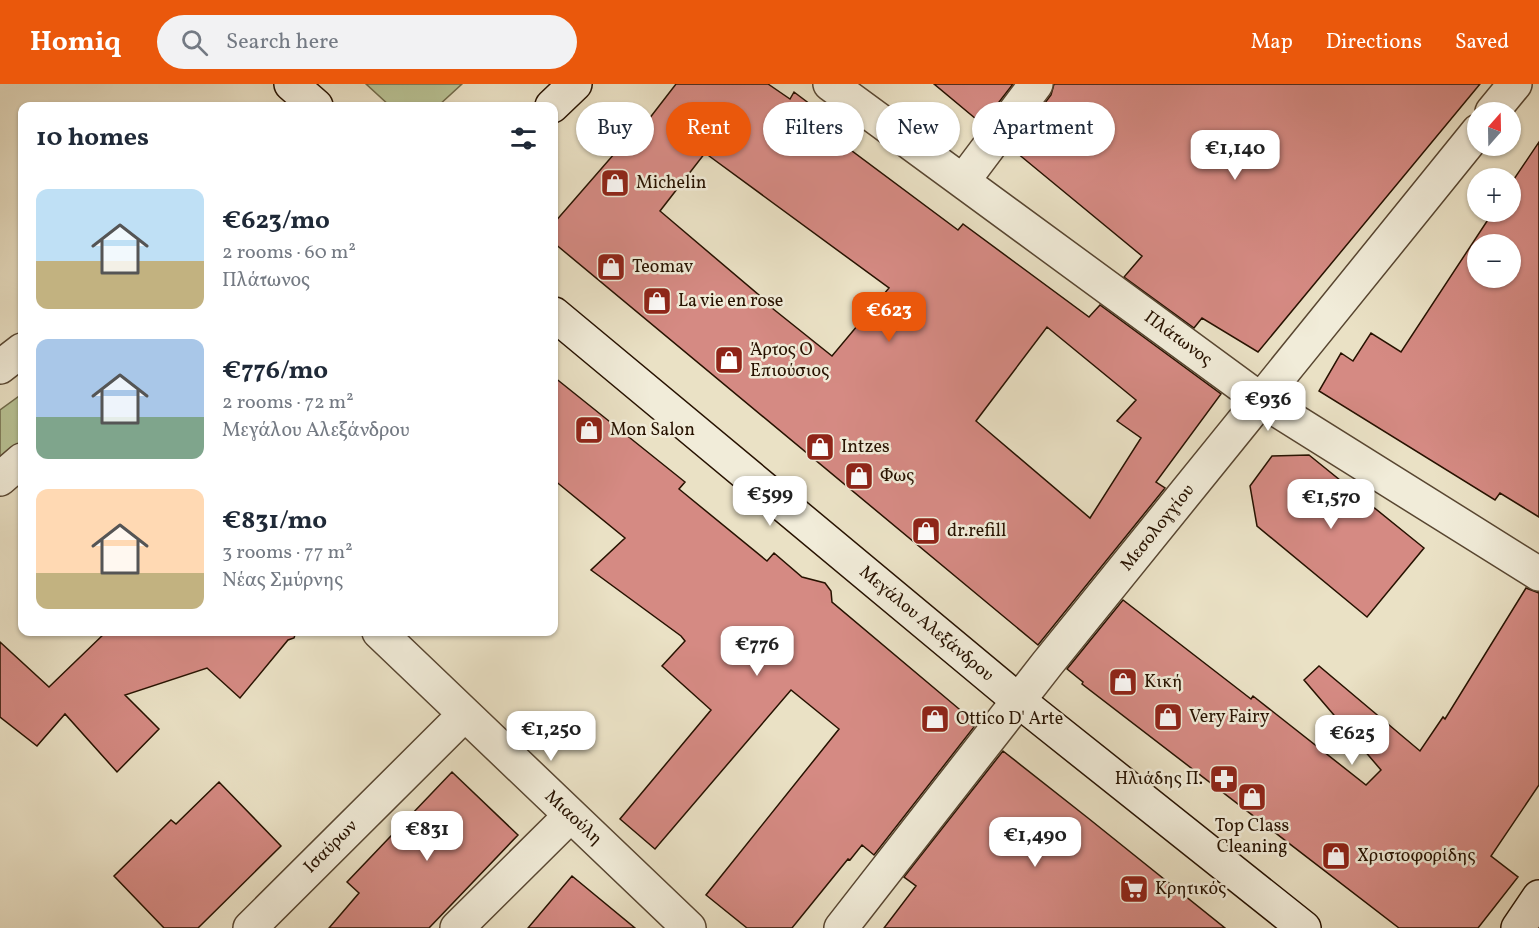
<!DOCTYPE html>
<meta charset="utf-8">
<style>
:root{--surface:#fff;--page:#f2f2f3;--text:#1f2937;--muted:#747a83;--accent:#ea580c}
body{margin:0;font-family:Vollkorn,serif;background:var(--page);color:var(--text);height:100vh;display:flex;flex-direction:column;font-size:22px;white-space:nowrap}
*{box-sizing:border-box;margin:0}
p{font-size:20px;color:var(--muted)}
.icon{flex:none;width:33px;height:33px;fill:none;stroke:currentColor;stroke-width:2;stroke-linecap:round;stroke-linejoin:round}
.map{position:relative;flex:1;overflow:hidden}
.side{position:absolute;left:18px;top:18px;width:540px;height:534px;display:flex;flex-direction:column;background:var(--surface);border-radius:12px;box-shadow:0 2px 4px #0004}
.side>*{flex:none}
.top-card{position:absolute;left:576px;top:18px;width:570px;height:54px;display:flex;gap:12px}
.needle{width:39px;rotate:20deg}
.tools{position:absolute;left:1467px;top:18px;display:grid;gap:12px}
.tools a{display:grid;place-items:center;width:54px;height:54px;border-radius:50%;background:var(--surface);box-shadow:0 2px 4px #0004;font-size:30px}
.price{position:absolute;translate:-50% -51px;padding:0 14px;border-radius:12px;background:#fff;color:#222;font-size:20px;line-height:39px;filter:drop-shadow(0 2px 3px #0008)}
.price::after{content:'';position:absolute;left:50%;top:36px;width:18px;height:14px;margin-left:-9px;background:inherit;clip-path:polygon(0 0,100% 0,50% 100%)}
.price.selected{background:var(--accent);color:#fff}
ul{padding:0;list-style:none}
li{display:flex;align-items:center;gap:18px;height:150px;padding:0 18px}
li span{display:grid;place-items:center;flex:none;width:168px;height:120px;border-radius:12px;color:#555}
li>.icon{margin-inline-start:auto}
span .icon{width:72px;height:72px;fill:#fffc;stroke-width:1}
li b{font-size:26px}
h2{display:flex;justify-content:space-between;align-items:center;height:72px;padding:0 18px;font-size:26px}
.chip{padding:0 21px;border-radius:27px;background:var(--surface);box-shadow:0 2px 4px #0004;font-size:21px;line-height:54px}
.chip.selected{background:var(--accent);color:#fff}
header{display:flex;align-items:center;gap:36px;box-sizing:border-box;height:84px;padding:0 30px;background:var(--accent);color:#fff}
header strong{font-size:28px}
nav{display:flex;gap:33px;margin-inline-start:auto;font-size:21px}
.search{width:420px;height:54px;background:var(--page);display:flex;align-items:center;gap:15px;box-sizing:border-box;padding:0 21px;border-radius:33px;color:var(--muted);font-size:22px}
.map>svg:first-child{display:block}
</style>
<header>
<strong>Homiq</strong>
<div class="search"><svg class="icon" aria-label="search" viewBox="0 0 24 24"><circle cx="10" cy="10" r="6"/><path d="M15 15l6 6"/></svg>Search here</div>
<nav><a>Map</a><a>Directions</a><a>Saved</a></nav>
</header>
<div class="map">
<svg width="1539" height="844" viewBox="0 0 1539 844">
<rect width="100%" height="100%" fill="#eae1c5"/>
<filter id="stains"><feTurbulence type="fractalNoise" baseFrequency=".00333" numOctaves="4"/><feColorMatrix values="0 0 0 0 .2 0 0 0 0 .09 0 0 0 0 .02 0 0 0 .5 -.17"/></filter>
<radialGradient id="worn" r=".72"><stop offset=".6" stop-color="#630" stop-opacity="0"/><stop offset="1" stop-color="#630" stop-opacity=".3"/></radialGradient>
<path fill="#b8c294" stroke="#706a4a" stroke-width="1.5" d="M366 0H462L438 22H390Z
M22 310V368L0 384V326Z"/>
<path fill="#d58a83" stroke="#271200" stroke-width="1.5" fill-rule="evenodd" d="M676 0H768L790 15 794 8 827 33 820 43 958 146 963 140 1089 233 1100 221 1221 310 1156 398 1165 404 1038 561 554 159V139L628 54 632 57ZM705 69 889 204 832 272 772 224 773 223 660 127ZM1047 243 1136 316 1117 337 1141 354 1090 434 976 337Z
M934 0H1013L982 40Z
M1054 0H1480L1258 268 1202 234 1194 244 1124 193 1142 172 1011 64 1051 11Z
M1539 58V433L1500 409 1495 416 1319 307 1341 269 1353 277 1371 249 1401 268 1493 128H1510V101ZM1478 160H1510V194H1478Z
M554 293 685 398 679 405 767 477 774 469 802 493 825 499 831 507 832 518 971 635 968 639 974 643 874 771 862 761 850 776 848 775 792 844H747L706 811 839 645 791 606 655 765 620 735 711 626 662 582 685 557 681 552 591 486 625 454 554 396Z
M1309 371 1424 464 1367 533 1257 442 1250 402 1272 372Z
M1526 504 1539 509V701L1491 772 1518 793 1478 844H1399L1082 600 1083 598 1067 585 1123 516 1251 615 1253 612 1366 701 1381 686 1304 596 1319 582 1420 667 1443 633 1445 635Z
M106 548H296L294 554 288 556 240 614 207 584 125 611 159 645 117 688 65 630 37 662 0 633V558L49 603Z
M1003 667 1088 734 1225 844H884L916 802 904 793Z
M452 688 518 751 429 844H329L359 809 347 798Z
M219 698 281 762 198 844H164L114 792 171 736 176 740Z
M572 792 635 844H528Z"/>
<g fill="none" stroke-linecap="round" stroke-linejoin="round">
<g stroke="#584631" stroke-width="36">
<path id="street" d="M830 0 1261 316 1539 490
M1492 28 1515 0
M963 97 1036 0
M0 283 22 266
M0 395 22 376
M379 548 689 844
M250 844 464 631
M457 844 570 732
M841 844 1047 580 1478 47"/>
</g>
<g stroke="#271200" stroke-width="36">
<path id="secondary" d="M291 0 316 22
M552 22 575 0
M554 230 1019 617 1304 844
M1518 844 1539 813"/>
</g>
<use href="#street" stroke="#f1ecd9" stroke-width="33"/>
<use href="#secondary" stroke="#f1ecd9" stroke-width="33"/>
</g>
<defs>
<g id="shop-square" transform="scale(1.5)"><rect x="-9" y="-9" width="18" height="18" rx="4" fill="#8f2418" stroke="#f1ecd9"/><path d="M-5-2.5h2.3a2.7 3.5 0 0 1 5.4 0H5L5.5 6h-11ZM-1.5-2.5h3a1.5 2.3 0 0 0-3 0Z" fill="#fff"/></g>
<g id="pharmacy-square" transform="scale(1.5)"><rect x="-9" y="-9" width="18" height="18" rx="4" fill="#8f2418" stroke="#f1ecd9"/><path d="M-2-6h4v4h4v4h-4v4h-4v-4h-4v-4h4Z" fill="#fff"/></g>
<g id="supermarket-square" transform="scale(1.5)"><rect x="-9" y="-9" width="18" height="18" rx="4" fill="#8f2418" stroke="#f1ecd9"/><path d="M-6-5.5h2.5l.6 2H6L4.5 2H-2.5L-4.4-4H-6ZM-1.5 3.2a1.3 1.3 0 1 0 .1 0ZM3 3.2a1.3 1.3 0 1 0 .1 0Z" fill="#fff"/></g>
</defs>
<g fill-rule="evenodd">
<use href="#shop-square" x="615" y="99"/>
<use href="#shop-square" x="611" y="183"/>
<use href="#shop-square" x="657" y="217"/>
<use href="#shop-square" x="729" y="276"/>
<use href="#shop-square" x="589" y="346"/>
<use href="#shop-square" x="820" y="363"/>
<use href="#shop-square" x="859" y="392"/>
<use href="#shop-square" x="926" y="447"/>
<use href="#shop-square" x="1123" y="598"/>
<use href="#shop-square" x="1168" y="633"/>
<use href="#shop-square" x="935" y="635"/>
<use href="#pharmacy-square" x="1224" y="695"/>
<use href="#shop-square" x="1252" y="713"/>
<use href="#shop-square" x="1336" y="772"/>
<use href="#supermarket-square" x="1134" y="805"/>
</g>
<g text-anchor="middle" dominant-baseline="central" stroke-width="5" stroke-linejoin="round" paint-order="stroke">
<g font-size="18" fill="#271200" stroke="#f1ecd9" text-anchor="start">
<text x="636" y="99">Michelin</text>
<text x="632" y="183">Teomav</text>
<text x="678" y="217">La vie en rose</text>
<text x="750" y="266">Άρτος Ο<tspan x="750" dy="21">Επιούσιος</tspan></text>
<text x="610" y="346">Mon Salon</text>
<text x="841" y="363">Intzes</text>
<text x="880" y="392">Φως</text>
<text x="947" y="447">dr.refill</text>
<text x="1144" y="598">Κική</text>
<text x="1189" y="633">Very Fairy</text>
<text x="956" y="635">Ottico D' Arte</text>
<text x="1203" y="695" text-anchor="end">Ηλιάδης Π.</text>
<text x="1252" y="742" text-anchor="middle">Top Class<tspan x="1252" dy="21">Cleaning</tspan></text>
<text x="1357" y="772">Χριστοφορίδης</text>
<text x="1155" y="805">Κρητικός</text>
</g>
<g font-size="18" fill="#271200" stroke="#f1ecd9">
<text transform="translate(1178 255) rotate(36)">Πλάτωνος</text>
<text transform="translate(1158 444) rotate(-51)">Μεσολογγίου</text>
<text transform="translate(926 540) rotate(40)">Μεγάλου Αλεξάνδρου</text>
<text transform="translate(573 734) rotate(43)">Μιαούλη</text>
<text transform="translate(331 763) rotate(-45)">Ισαύρων</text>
</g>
</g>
<rect width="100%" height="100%" filter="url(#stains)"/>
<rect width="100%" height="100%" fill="url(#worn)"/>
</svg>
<div class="tools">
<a><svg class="needle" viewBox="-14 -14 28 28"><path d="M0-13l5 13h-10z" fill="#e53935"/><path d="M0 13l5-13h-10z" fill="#747a83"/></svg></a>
<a>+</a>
<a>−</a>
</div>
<b class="price" style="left:1235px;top:97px">€1,140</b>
<b class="price selected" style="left:889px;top:259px">€623</b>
<b class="price" style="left:1268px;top:348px">€936</b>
<b class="price" style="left:770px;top:443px">€599</b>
<b class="price" style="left:1331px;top:446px">€1,570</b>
<b class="price" style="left:757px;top:593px">€776</b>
<b class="price" style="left:551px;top:678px">€1,250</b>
<b class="price" style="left:1352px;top:682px">€625</b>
<b class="price" style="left:427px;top:778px">€831</b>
<b class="price" style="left:1035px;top:784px">€1,490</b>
<div class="top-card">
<a class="chip">Buy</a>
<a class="chip selected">Rent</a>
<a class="chip">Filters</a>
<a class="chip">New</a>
<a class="chip">Apartment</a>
</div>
<section class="side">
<h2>10 homes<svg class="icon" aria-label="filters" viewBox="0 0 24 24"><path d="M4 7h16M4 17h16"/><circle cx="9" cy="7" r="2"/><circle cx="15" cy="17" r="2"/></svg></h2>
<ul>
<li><span style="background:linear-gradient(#bfe0f5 60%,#c2b280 0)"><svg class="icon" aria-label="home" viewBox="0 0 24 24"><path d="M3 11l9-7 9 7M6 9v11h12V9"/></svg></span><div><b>€623/mo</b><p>2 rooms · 60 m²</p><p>Πλάτωνος</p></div></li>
<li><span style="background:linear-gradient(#a9c7e8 65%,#7fa58c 0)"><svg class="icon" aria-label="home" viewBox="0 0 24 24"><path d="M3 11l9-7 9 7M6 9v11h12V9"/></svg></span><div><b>€776/mo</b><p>2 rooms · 72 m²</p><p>Μεγάλου Αλεξάνδρου</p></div></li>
<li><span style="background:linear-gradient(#ffd9b3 70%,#c2b280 0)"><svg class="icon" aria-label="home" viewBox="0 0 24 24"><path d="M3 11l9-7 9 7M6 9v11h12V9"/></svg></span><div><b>€831/mo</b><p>3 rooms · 77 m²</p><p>Νέας Σμύρνης</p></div></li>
</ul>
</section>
</div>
